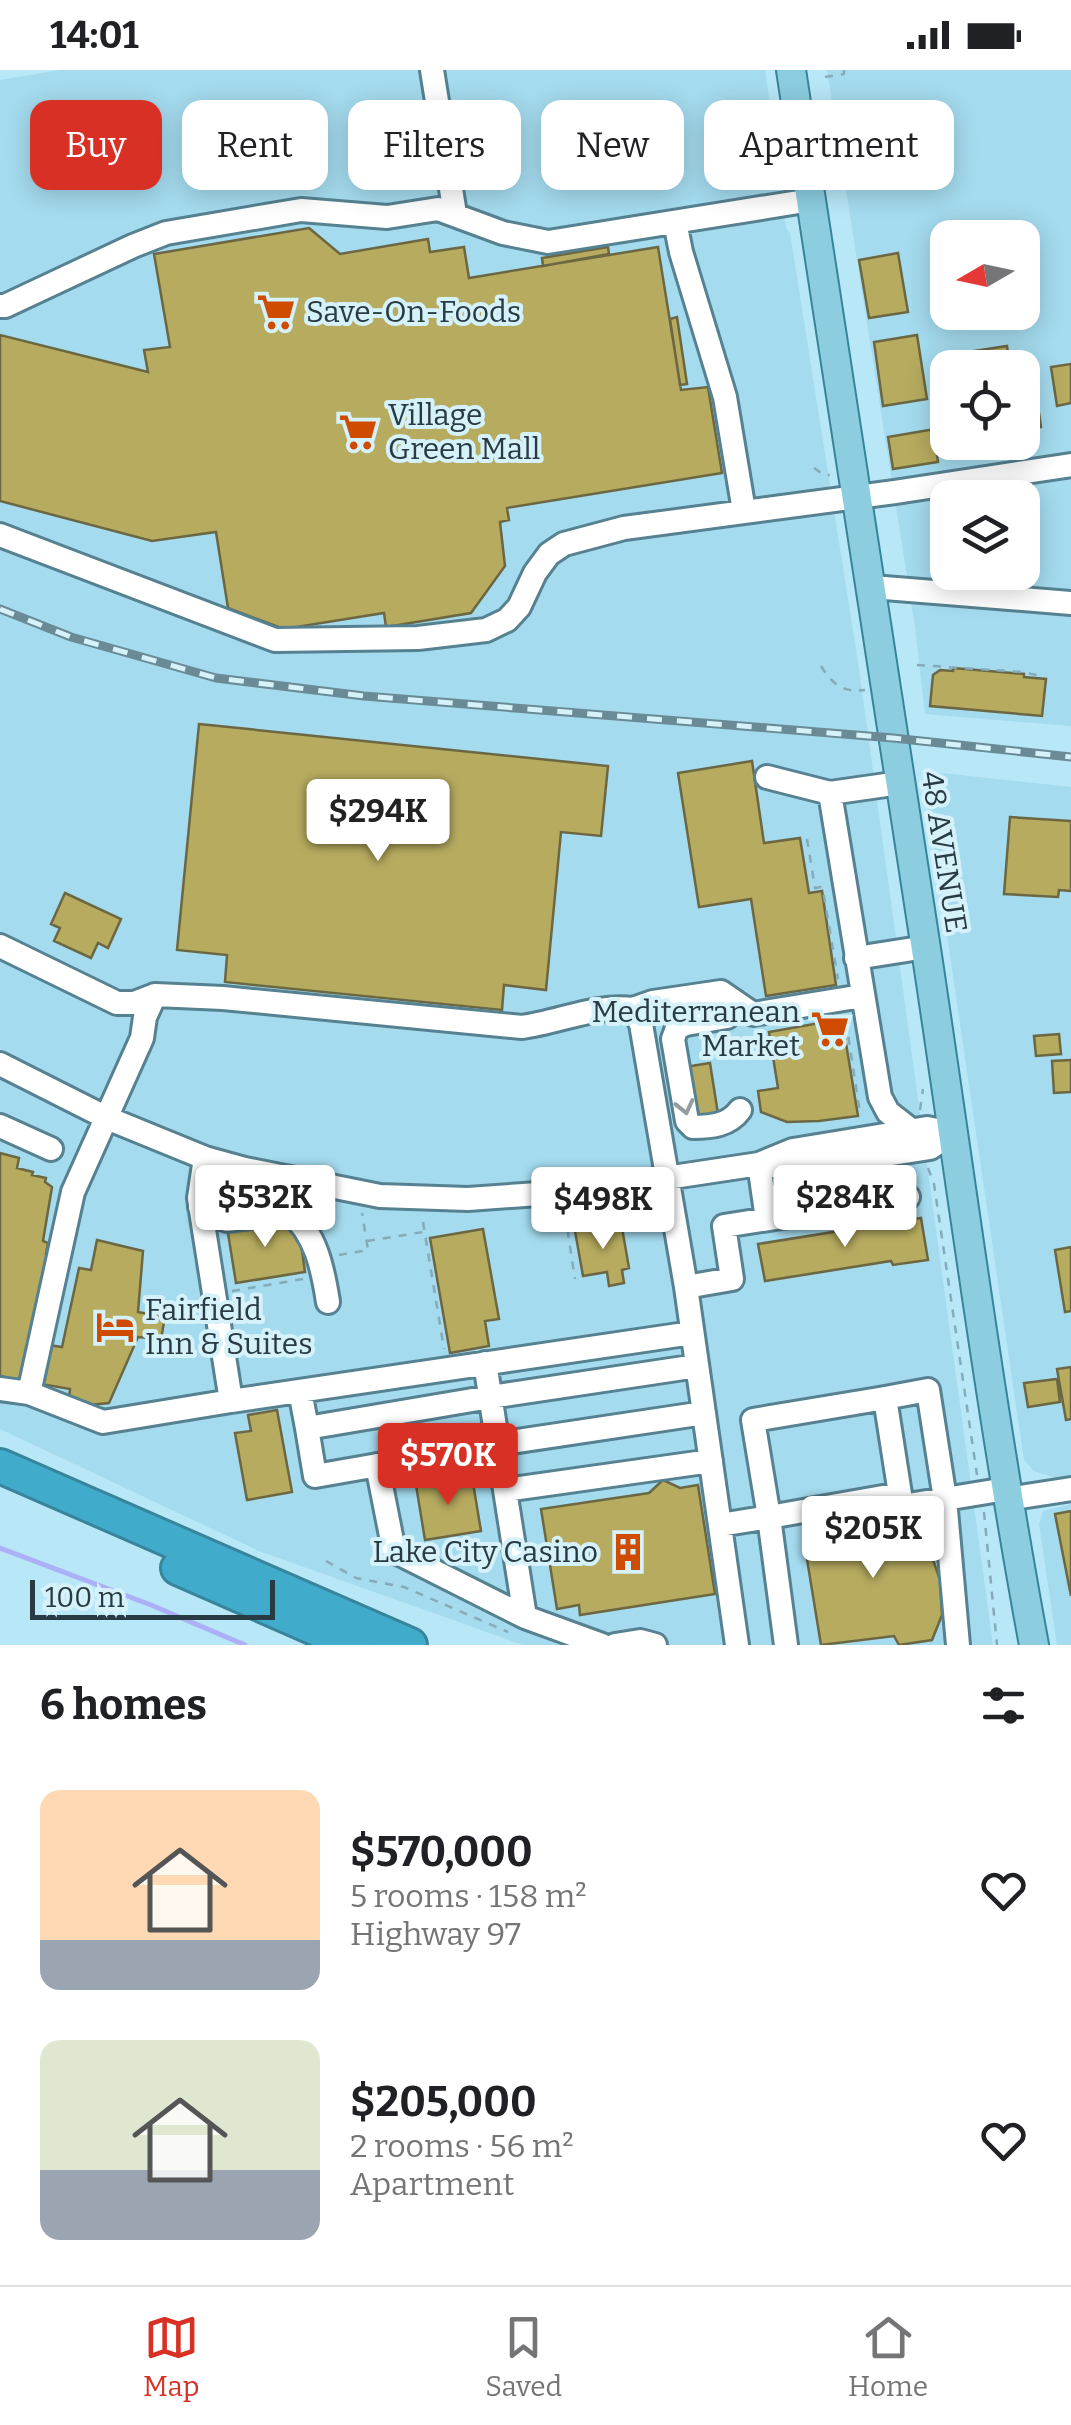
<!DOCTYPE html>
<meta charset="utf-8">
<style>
:root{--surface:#fff;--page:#f2f2f2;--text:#202124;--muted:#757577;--line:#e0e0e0;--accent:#d93025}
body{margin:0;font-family:Bitter,serif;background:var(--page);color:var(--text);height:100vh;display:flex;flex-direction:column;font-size:38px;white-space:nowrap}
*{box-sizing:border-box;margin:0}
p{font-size:32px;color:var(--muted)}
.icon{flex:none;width:55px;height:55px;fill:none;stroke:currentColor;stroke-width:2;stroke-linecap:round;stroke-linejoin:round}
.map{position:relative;height:1575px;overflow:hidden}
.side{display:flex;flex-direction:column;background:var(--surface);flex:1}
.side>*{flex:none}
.guide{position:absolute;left:30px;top:30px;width:1012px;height:90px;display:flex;gap:20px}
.needle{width:65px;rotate:261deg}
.tools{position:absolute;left:930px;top:150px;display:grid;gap:20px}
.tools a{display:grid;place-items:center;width:110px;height:110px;border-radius:20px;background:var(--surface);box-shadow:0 5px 25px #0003;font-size:50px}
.scale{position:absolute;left:30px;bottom:25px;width:245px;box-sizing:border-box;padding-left:10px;border:5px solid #293b42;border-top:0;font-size:28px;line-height:35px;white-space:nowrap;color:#293b42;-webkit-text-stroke:8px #d5f1fa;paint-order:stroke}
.price{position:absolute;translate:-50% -85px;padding:0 22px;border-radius:10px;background:#fff;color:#222;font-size:32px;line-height:65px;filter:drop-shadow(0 2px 5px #0008)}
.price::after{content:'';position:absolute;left:50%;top:60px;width:30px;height:22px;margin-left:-15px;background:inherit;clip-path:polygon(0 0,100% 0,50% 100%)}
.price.on{background:var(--accent);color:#fff}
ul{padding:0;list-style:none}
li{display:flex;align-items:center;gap:30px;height:250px;padding:0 40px}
li span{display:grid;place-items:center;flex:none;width:280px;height:200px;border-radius:20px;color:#555}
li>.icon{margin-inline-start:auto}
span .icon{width:120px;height:120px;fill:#fffc;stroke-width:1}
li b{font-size:42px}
h2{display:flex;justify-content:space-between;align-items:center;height:120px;padding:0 40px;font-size:42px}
.pill{padding:0 35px;border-radius:20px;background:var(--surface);box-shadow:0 5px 25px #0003;font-size:35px;line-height:90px}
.pill.on{background:var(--accent);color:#fff}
.status{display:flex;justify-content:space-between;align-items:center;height:70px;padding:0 50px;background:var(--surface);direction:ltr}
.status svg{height:28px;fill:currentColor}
.menu{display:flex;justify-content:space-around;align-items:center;height:140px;border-top:2px solid var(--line);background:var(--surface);font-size:28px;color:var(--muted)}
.menu a{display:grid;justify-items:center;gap:5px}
.menu .on{color:var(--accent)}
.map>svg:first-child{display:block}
</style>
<div class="status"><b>14:01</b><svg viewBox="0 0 49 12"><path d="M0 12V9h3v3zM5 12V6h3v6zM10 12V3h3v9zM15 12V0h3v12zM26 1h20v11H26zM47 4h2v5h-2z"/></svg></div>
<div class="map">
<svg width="1071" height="1575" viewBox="0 0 1071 1575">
<rect width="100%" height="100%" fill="#b8e7f7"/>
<path fill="#a4dbee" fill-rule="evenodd" d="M60 0H765L780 104 778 110 786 158 790 163 858 592 993 1575H523L259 1481 0 1359V10Z
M827 0H1071V656L925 644 915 557ZM948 168H1022V242H948ZM948 298H1022V372H948ZM948 428H1022V502H948Z
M923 701 1071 717V1407H1052L1034 1401 1024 1390Z
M1071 1434V1575H1057L1039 1454 1043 1441Z"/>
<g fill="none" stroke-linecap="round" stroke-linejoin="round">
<path stroke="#acb0f6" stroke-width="5" d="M0 1478 151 1535 245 1575"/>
</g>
<path fill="#b6ab5f" stroke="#6c6743" stroke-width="2.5" d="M894 39 897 63 852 70 848 46Z
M309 158 340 184 428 169 430 182 464 177 469 208 658 177 681 320 708 317 722 403 507 438 509 450 500 452 505 496 471 543 386 557 384 543 284 559 228 538 216 462 152 471 0 431V265L148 302 144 280 170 277 154 184Z
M608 177 609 184 543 196 542 188Z
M898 183 908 242 869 248 859 190Z
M677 247 687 314 680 315 670 249Z
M917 265 927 329 883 336 874 272Z
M1007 276 1010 298H963L961 283Z
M1071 294V333L1057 336 1051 297Z
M1033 301 1041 357 1022 360V302Z
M941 358 945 384 937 385 938 392 893 399 888 367Z
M1022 437 1032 491 1027 496 1022 495Z
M953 598 1024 604V607L1046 609 1042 646 930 636 933 605 940 600 953 601Z
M199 654 608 696 601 766 561 762 546 920 504 915 502 940 225 912 227 885 177 880Z
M752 691 764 773 800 768 809 823 822 821 836 915 766 926 751 829 699 837 678 703Z
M1010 747 1071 751V821L1059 820 1058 827 1004 824Z
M65 823 121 849 108 878 98 873 91 888 54 871 60 858 51 854Z
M842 949 858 1046 819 1051 787 1052 761 1042 758 1021 778 1018 769 962Z
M1059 964 1061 984 1036 986 1034 966Z
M1071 990V1022L1054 1023 1052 991Z
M710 993 718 1044 693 1048 685 997Z
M0 1083 19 1088 17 1098 33 1102 32 1105 46 1108 45 1112 52 1117 43 1171 48 1173 46 1184 48 1185 29 1266 32 1267 23 1311 0 1306Z
M921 1148 928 1190 893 1195 891 1191 765 1211 758 1174Z
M280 1149 299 1159 305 1202 236 1213 227 1157Z
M621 1152 629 1198 622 1200 624 1213 609 1216 607 1202 583 1206 575 1161Z
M483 1159 499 1249 485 1251 489 1276 450 1283 430 1168Z
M97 1170 143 1181 138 1242 165 1247 161 1269 138 1267 109 1333 90 1335 69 1328 70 1319 41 1314 48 1275 62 1277 79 1198 91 1200Z
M1071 1177V1241L1065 1242 1055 1180Z
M1071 1297V1349L1066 1350 1057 1299Z
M1057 1309 1060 1332 1028 1337 1024 1313Z
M277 1340 292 1422 247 1430 235 1363 251 1361 248 1345Z
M472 1407 481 1461 425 1470 416 1415Z
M663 1410 680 1418 698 1415 715 1524 580 1545 579 1535 557 1539 541 1439 649 1423Z
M881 1435 885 1460 911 1456 929 1478 940 1510 942 1545 932 1570 899 1575 894 1566 821 1575 804 1471 827 1466 823 1444Z
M1071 1441V1526L1055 1444Z"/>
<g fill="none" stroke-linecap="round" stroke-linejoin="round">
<g stroke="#568190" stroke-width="28">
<path id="minor" d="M432 0 455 144
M675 152 681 182 725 327 744 441
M0 236H5L133 176 166 163 301 140 387 147 438 139 503 163 548 172 811 130
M0 465 275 570 418 568 486 560 507 550 519 537 535 503 549 484 564 474 624 458 895 422 1071 395
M872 517 1071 533
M767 707 830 723 900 713
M830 723 880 1027 888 1042 911 1060
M0 876 117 933H134L155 925
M856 888 926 877
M633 939 653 932 721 922 753 944 862 926
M727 947 686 954 677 958 673 969 687 1051 693 1057C712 1057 729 1055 740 1040
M0 994 107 1048 205 1088 245 1099 380 1126 468 1129 580 1121 759 1094 793 1080 927 1058 953 1063
M0 1056 51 1079
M205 1088 199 1128 231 1331 692 1263
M759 1094 767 1149
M762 1094 797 1099 930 1078 953 1063
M200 1137 227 1150 289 1142C316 1163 323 1200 328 1232
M783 1146 781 1128 791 1098
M686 1217 732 1209 724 1156 908 1127
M485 1293 505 1420 711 1391
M0 1319 29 1323
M300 1321 307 1358 490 1327 697 1296
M885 1328 928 1320 945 1429 902 1436 900 1424 885 1328 753 1350 769 1447 900 1424
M231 1331 103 1352 29 1323 73 1122 142 968 145 947 155 925 223 928 522 957C559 952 597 934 633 939L641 954 686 1217 737 1575
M307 1358 315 1406 498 1374 704 1343
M377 1395 394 1481 525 1547
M505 1420 525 1547 602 1575
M1007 1429 1071 1419
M720 1455 769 1447 786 1575
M615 1575 640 1571 655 1575
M958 1575 945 1429 1006 1419"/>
</g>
<g stroke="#38849b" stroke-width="32">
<path id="major" d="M791 0C837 293 882 586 926 879 961 1111 991 1344 1034 1575"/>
</g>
<g stroke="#38849b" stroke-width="38">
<path id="highway" d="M0 1396 410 1575
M178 1498 353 1575"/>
</g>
<path stroke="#86abb8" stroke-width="2.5" stroke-dasharray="8 8" stroke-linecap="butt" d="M825 7 844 4V0
M814 398 824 405H830
M917 595 1022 602 1041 606
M821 596C832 614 843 623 865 620
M807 769 815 818 821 817 823 820 838 909
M846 951 860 1043
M920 1040 923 1019
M928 1098 934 1114 977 1405
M565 1144 575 1209
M423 1152 444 1279
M367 1171 423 1162
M339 1185 368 1180 362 1143
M232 1221 303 1209
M984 1442 997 1575
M326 1491 356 1508 404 1517 508 1562"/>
<use href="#minor" stroke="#fff" stroke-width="22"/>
<use href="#major" stroke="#8ccde0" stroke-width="28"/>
<use href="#highway" stroke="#40abcb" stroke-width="32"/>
<g stroke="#6a8a95" stroke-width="9">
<path id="rail" d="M0 539 71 567 216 608 364 626 893 668 1071 687"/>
</g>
<use href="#rail" stroke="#d5f1fa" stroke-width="5" stroke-dasharray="15" stroke-linecap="butt"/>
</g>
<defs><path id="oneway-chevron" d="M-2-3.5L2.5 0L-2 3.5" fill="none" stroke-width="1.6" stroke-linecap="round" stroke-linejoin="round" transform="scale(2.5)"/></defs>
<use stroke="#949da0" href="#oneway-chevron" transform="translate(685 1037) rotate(77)"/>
<defs>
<g id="supermarket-bare" transform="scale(3)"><path d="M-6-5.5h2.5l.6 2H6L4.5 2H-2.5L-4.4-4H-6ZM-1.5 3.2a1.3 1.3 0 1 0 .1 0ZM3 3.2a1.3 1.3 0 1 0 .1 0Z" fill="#cf4b00" stroke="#d5f1fa" stroke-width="2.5" paint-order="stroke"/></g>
<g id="hotel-bare" transform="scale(3)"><path d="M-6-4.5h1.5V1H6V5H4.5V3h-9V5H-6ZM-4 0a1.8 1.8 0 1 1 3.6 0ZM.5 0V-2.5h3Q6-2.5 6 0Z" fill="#cf4b00" stroke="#d5f1fa" stroke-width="2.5" paint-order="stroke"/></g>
<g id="building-bare" transform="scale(3)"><path d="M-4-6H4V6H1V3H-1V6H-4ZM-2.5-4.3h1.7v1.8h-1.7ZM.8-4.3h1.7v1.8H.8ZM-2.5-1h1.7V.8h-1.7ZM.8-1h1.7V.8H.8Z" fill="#cf4b00" stroke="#d5f1fa" stroke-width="2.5" paint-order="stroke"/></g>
</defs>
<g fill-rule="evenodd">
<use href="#supermarket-bare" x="276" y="242"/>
<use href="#supermarket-bare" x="358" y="362"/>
<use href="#supermarket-bare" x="830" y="959"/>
<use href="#hotel-bare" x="115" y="1257"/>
<use href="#building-bare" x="628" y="1482"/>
</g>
<g text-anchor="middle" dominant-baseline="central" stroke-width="8" stroke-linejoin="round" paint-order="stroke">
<g font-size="30" fill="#293b42" stroke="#d5f1fa" text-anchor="start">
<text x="306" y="242">Save-On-Foods</text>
<text x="388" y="345">Village<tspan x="388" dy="34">Green Mall</tspan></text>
<text x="800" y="942" text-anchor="end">Mediterranean<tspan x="800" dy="34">Market</tspan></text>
<text x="145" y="1240">Fairfield<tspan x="145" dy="34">Inn &amp; Suites</tspan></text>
<text x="598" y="1482" text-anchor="end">Lake City Casino</text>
</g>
<g font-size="30" fill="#293b42" stroke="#d5f1fa">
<text transform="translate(944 782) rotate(81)">48 AVENUE</text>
</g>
</g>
</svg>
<div class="tools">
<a><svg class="needle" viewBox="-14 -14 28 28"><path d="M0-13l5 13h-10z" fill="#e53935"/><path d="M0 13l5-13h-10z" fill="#757577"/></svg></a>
<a><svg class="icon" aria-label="locate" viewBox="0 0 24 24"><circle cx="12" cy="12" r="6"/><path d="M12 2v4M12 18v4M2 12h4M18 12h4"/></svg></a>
<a><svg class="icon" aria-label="layers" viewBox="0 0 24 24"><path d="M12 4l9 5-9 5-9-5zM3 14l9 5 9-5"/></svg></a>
</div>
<div class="scale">100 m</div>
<b class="price" style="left:378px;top:794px">$294K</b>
<b class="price" style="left:265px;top:1180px">$532K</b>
<b class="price" style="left:845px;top:1180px">$284K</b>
<b class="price" style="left:603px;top:1182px">$498K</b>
<b class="price on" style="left:448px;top:1438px">$570K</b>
<b class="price" style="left:873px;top:1511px">$205K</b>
<div class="guide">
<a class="pill on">Buy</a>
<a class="pill">Rent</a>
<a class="pill">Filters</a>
<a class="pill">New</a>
<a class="pill">Apartment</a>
</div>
</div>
<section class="side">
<h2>6 homes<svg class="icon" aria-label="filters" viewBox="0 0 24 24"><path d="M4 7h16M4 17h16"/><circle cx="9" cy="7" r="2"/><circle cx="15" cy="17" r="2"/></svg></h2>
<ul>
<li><span style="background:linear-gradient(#ffd9b3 75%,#9aa5b1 0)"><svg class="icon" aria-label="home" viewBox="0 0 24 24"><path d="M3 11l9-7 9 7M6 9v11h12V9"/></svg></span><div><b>$570,000</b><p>5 rooms · 158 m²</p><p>Highway 97</p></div><svg class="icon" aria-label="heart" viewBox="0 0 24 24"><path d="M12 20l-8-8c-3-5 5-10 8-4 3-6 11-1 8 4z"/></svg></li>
<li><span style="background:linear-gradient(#dfe7d0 65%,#9aa5b1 0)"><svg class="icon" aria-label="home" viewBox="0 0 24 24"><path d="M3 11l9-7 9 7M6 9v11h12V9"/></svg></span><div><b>$205,000</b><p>2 rooms · 56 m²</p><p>Apartment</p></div><svg class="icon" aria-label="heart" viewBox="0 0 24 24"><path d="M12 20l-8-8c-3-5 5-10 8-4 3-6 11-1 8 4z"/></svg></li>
</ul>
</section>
<nav class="menu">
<a class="on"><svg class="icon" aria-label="map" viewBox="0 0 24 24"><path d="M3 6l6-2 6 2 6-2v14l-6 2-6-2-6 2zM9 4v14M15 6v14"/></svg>Map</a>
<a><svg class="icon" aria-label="saved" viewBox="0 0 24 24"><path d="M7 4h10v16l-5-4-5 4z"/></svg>Saved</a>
<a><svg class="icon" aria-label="home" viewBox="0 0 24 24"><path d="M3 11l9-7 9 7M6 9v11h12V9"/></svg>Home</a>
</nav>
